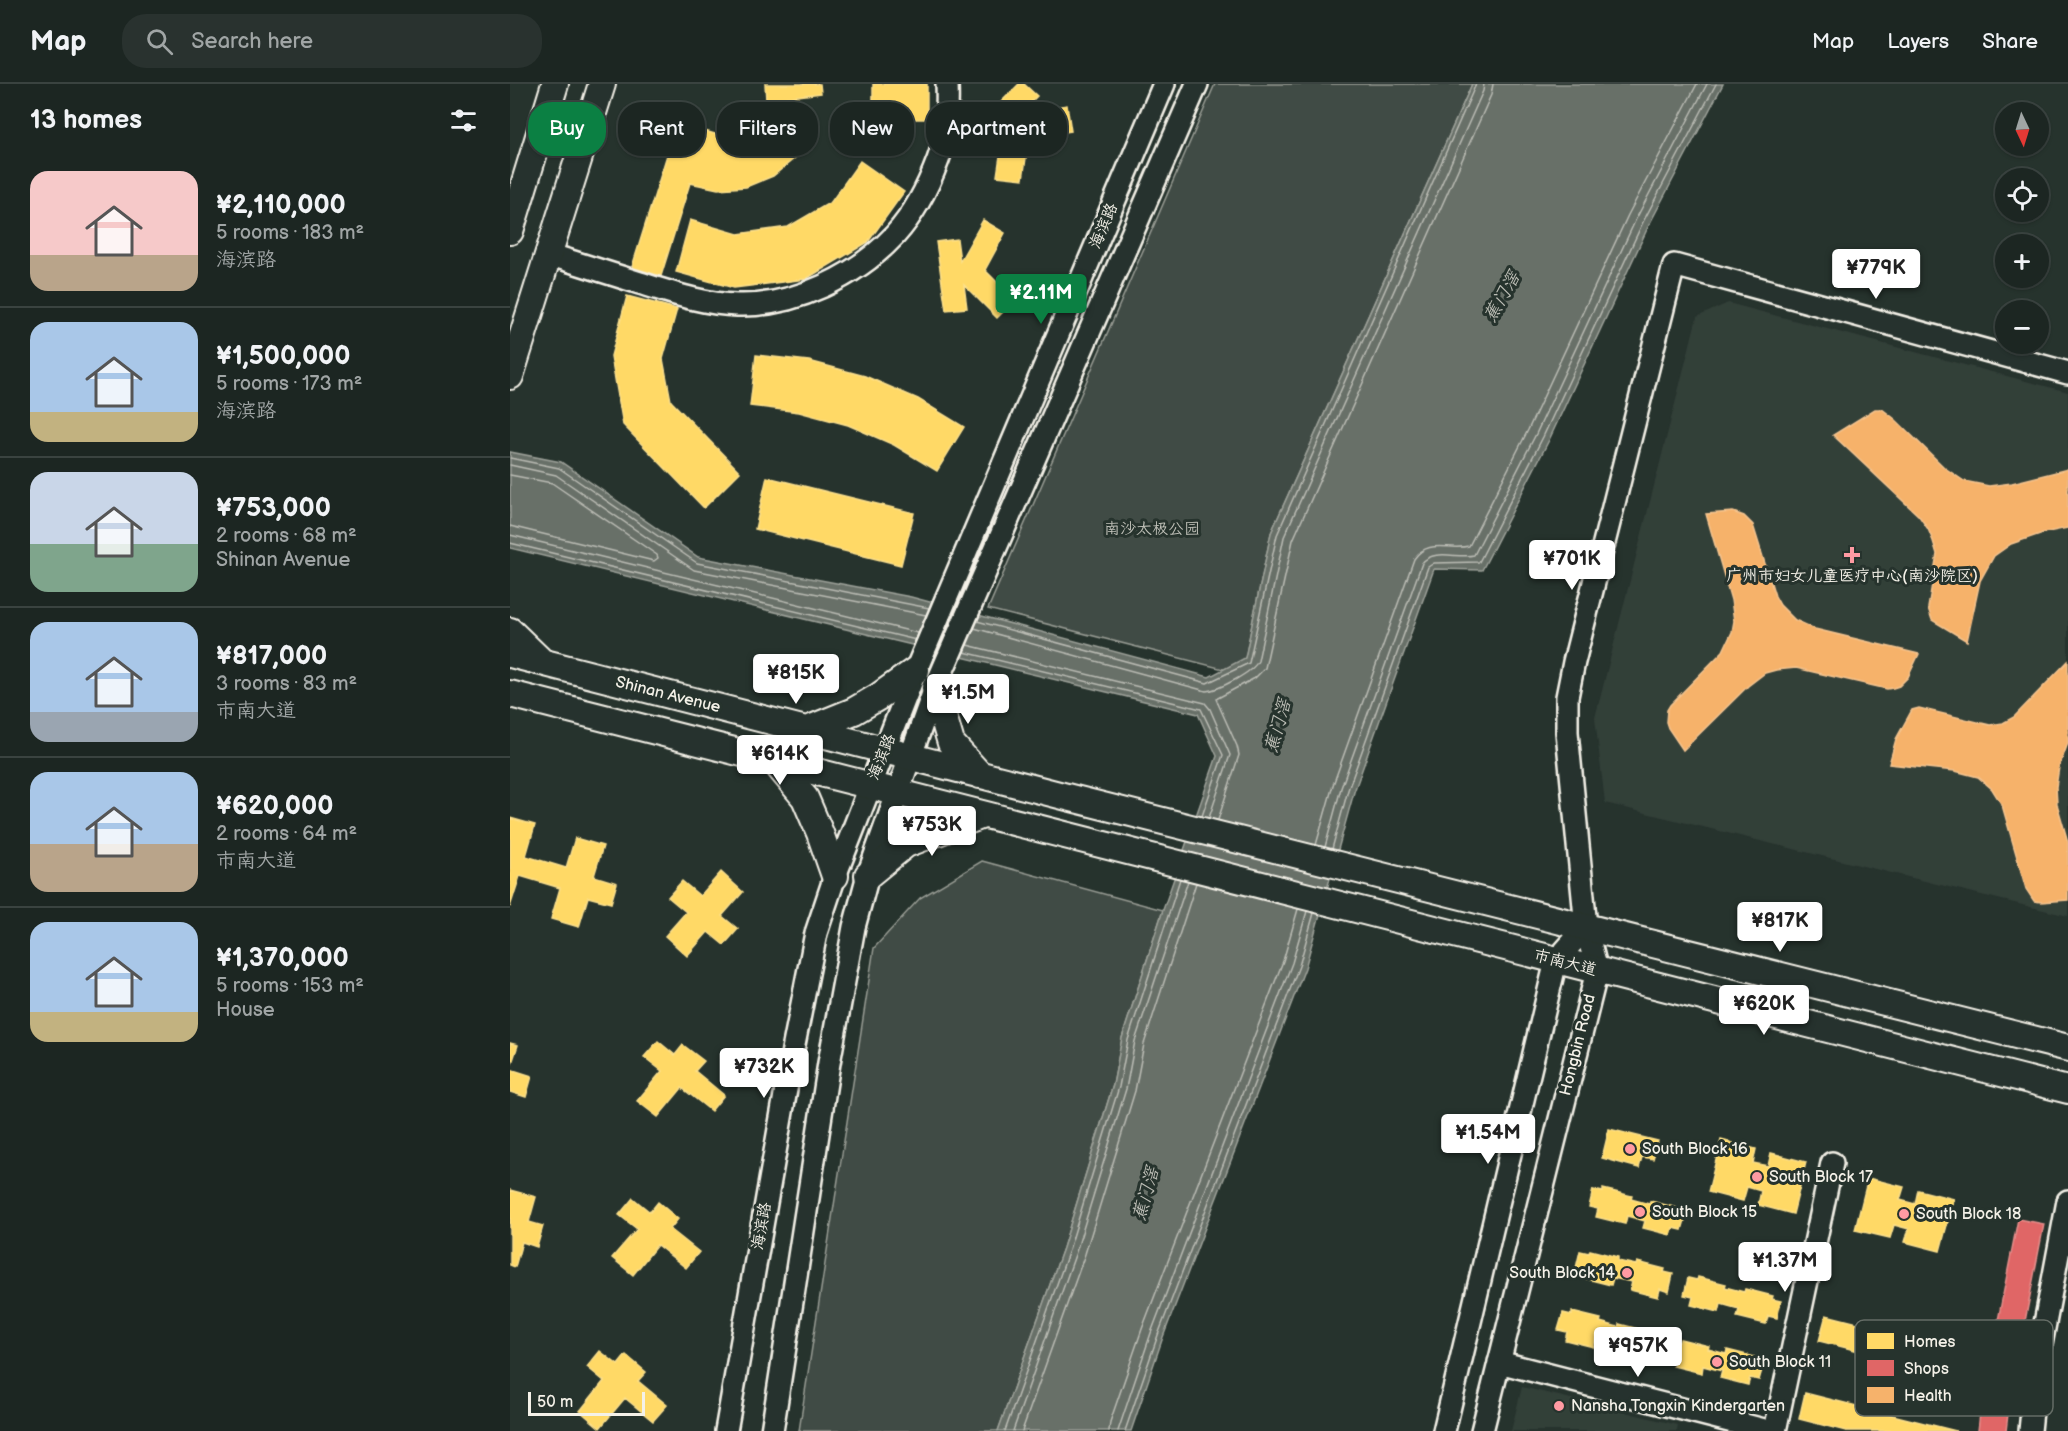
<!DOCTYPE html>
<meta charset="utf-8">
<style>
:root{--surface:#1c2622;--page:#29322f;--text:#f1f3f6;--muted:#a0a5a5;--line:#3a4340;--accent:#0b8043}
body{margin:0;font-family:"Balsamiq Sans","LXGW WenKai TC",sans-serif;background:var(--page);color:var(--text);height:100vh;display:flex;flex-direction:column;font-size:22px;white-space:nowrap}
*{box-sizing:border-box;margin:0}
p{font-size:20px;color:var(--muted)}
.icon{flex:none;width:33px;height:33px;fill:none;stroke:currentColor;stroke-width:2;stroke-linecap:round;stroke-linejoin:round}
.map{position:relative;flex:1;overflow:hidden}
.panel{display:flex;flex-direction:column;background:var(--surface);width:510px}
.panel>*{flex:none}
.top-card{position:absolute;left:18px;top:18px;width:570px;height:54px;display:flex;gap:12px}
.needle{width:39px;rotate:176deg}
.tools{position:absolute;left:1485px;top:18px;display:grid;gap:12px}
.tools a{display:grid;place-items:center;width:54px;height:54px;border-radius:50%;background:var(--surface);box-shadow:0 2px 4px #0004,0 0 0 2px var(--line);font-size:30px}
.scale{position:absolute;left:18px;bottom:15px;width:117px;box-sizing:border-box;padding-left:6px;border:3px solid #f4f1e8;border-top:0;font-size:16px;line-height:21px;white-space:nowrap;color:#f4f1e8;-webkit-text-stroke:4px #26332d;paint-order:stroke}
.price{position:absolute;translate:-50% -51px;padding:0 14px;border-radius:6px;background:#fff;color:#222;font-size:20px;line-height:39px;filter:drop-shadow(0 2px 3px #0008)}
.price::after{content:'';position:absolute;left:50%;top:36px;width:18px;height:14px;margin-left:-9px;background:inherit;clip-path:polygon(0 0,100% 0,50% 100%)}
.price.active{background:var(--accent);color:#fff}
ul{padding:0;list-style:none}
li{display:flex;align-items:center;gap:18px;height:150px;padding:0 30px}
li+li{border-top:2px solid var(--line)}
li span{display:grid;place-items:center;flex:none;width:168px;height:120px;border-radius:18px;color:#555}
li>.icon{margin-inline-start:auto}
span .icon{width:72px;height:72px;fill:#fffc;stroke-width:1}
li b{font-size:26px}
h2{display:flex;justify-content:space-between;align-items:center;height:72px;padding:0 30px;font-size:26px}
.tag{padding:0 21px;border-radius:24px;background:var(--surface);box-shadow:0 2px 4px #0004,0 0 0 2px var(--line);font-size:21px;line-height:54px}
.tag.active{background:var(--accent);color:#fff}
header{display:flex;align-items:center;gap:36px;box-sizing:border-box;height:84px;padding:0 30px;background:var(--surface);border-bottom:2px solid var(--line)}
header strong{font-size:28px}
nav{display:flex;gap:33px;margin-inline-start:auto;font-size:21px}
.search{width:420px;height:54px;background:var(--page);display:flex;align-items:center;gap:15px;box-sizing:border-box;padding:0 21px;border-radius:24px;color:var(--muted);font-size:22px}
main{display:flex;flex:1;min-height:0}
.map>svg:first-child{display:block}
</style>
<header>
<strong>Map</strong>
<div class="search"><svg class="icon" aria-label="search" viewBox="0 0 24 24"><circle cx="10" cy="10" r="6"/><path d="M15 15l6 6"/></svg>Search here</div>
<nav><a>Map</a><a>Layers</a><a>Share</a></nav>
</header>
<main>
<section class="panel">
<h2>13 homes<svg class="icon" aria-label="filters" viewBox="0 0 24 24"><path d="M4 7h16M4 17h16"/><circle cx="9" cy="7" r="2"/><circle cx="15" cy="17" r="2"/></svg></h2>
<ul>
<li><span style="background:linear-gradient(#f6c9c9 70%,#b9a48a 0)"><svg class="icon" aria-label="home" viewBox="0 0 24 24"><path d="M3 11l9-7 9 7M6 9v11h12V9"/></svg></span><div><b>¥2,110,000</b><p>5 rooms · 183 m²</p><p>海滨路</p></div></li>
<li><span style="background:linear-gradient(#a9c7e8 75%,#c2b280 0)"><svg class="icon" aria-label="home" viewBox="0 0 24 24"><path d="M3 11l9-7 9 7M6 9v11h12V9"/></svg></span><div><b>¥1,500,000</b><p>5 rooms · 173 m²</p><p>海滨路</p></div></li>
<li><span style="background:linear-gradient(#c9d6e8 60%,#7fa58c 0)"><svg class="icon" aria-label="home" viewBox="0 0 24 24"><path d="M3 11l9-7 9 7M6 9v11h12V9"/></svg></span><div><b>¥753,000</b><p>2 rooms · 68 m²</p><p>Shinan Avenue</p></div></li>
<li><span style="background:linear-gradient(#a9c7e8 75%,#9aa5b1 0)"><svg class="icon" aria-label="home" viewBox="0 0 24 24"><path d="M3 11l9-7 9 7M6 9v11h12V9"/></svg></span><div><b>¥817,000</b><p>3 rooms · 83 m²</p><p>市南大道</p></div></li>
<li><span style="background:linear-gradient(#a9c7e8 60%,#b9a48a 0)"><svg class="icon" aria-label="home" viewBox="0 0 24 24"><path d="M3 11l9-7 9 7M6 9v11h12V9"/></svg></span><div><b>¥620,000</b><p>2 rooms · 64 m²</p><p>市南大道</p></div></li>
<li><span style="background:linear-gradient(#a9c7e8 75%,#c2b280 0)"><svg class="icon" aria-label="home" viewBox="0 0 24 24"><path d="M3 11l9-7 9 7M6 9v11h12V9"/></svg></span><div><b>¥1,370,000</b><p>5 rooms · 153 m²</p><p>House</p></div></li>
</ul>
</section>
<div class="map">
<svg width="1558" height="1347" viewBox="0 0 1558 1347">
<rect width="100%" height="100%" fill="#26332d"/>
<filter id="ink" filterUnits="userSpaceOnUse"><feTurbulence type="fractalNoise" baseFrequency=".0167" numOctaves="2"/><feDisplacementMap in="SourceGraphic" scale="12" xChannelSelector="R" yChannelSelector="G"/><feConvolveMatrix kernelMatrix="1 2 1 2 8 2 1 2 1" color-interpolation-filters="sRGB"/></filter>
<g filter="url(#ink)">
<path fill="#333f39" d="M1218 219 1558 308V832L1095 719 1085 634 1187 233Z
M1012 1303 1168 1341 1167 1347H1001Z"/>
<path fill="#414b45" stroke="#9a9e96" stroke-width="1.5" d="M705 0H962L761 449 735 575 721 587 478 525Z
M472 777 653 826 612 954 603 1001 553 1164 488 1347H289L364 864 410 814Z"/>
<path fill="#676f68" stroke="#9fa39b" stroke-width="1.5" d="M962 0H1213L1139 141 1039 356 972 486 924 485 844 708 795 884 653 1253 621 1347H488L553 1164 603 1001 612 954 653 826 707 672 688 630 0 464V368L51 378 188 473 401 513 699 593 735 574 761 449Z"/>
<path fill="#ffd966" stroke="#fce08d" stroke-width="1.5" d="M255 0H310L311 9 256 16Z
M363 0H417V35H363Z
M509 0H514L527 12 511 28 557 21 561 47 519 53 513 95 487 92 494 45 478 61 463 46Z
M245 38 285 74 263 92 236 103 208 105 180 99 151 192 122 183 167 39 205 50 216 51 227 49Z
M350 77 394 108 358 158 296 195 224 204 166 188 180 136 228 150 278 143 321 118Z
M473 136 495 149 475 186 505 216 487 234 454 201 457 224 436 226 426 158 447 155 450 177Z
M117 212 167 225 153 275 161 317 230 388 194 424 113 341 101 272Z
M246 271 299 277 355 292 408 315 454 343 427 387 384 361 338 341 289 328 240 322Z
M257 393 404 429 391 481 245 445Z
M0 734 25 741 16 772 56 784 65 754 93 762 84 792 107 799 101 819 78 813 69 843 41 835 50 804 10 792 0 823Z
M211 788 233 808 212 832 228 845 214 861 198 848 177 872 155 852 176 828 158 813 172 797 190 812Z
M148 957 165 971 173 961 194 977 185 987 214 1011 201 1027 172 1004 148 1033 127 1017 152 987 134 973Z
M0 959 8 961 0 985 22 992 16 1013 0 1008Z
M1099 1045 1148 1057 1143 1075 1132 1073 1129 1084 1092 1074Z
M1211 1056 1246 1065 1243 1079 1258 1082 1261 1069 1296 1078 1283 1130 1248 1121 1251 1107 1237 1103 1233 1117 1198 1108Z
M1358 1094 1394 1103 1390 1116 1405 1120 1408 1106 1444 1115 1430 1167 1395 1158 1399 1145 1384 1141 1380 1154 1345 1146Z
M1093 1105 1122 1112 1121 1115 1139 1120 1140 1117 1168 1124V1127L1177 1129 1172 1146 1163 1144 1161 1151 1133 1144 1135 1137 1117 1132 1115 1140 1086 1133 1088 1125 1079 1123 1083 1106 1093 1108Z
M0 1106 26 1113 19 1138 33 1142 27 1163 12 1158 5 1183 0 1181Z
M123 1114 140 1128 148 1118 168 1135 160 1145 189 1168 176 1184 147 1161 123 1191 102 1174 127 1145 109 1131Z
M1080 1166 1108 1173V1177L1126 1181 1127 1178 1155 1185 1154 1188 1163 1190 1159 1208 1150 1205 1148 1213 1120 1206 1122 1198 1103 1194 1101 1201 1073 1194 1075 1187 1066 1184 1070 1167 1079 1169Z
M1188 1193 1216 1200 1215 1203 1234 1208 1235 1205 1263 1212 1262 1215 1271 1217 1267 1234 1258 1232 1256 1240 1227 1233 1229 1225 1211 1220 1209 1228 1181 1221 1183 1213 1174 1211 1178 1194 1187 1196Z
M1062 1228 1091 1235 1090 1238 1108 1243 1109 1240 1137 1247V1250L1146 1252 1141 1269 1132 1267 1130 1274 1102 1267 1104 1260 1086 1255 1084 1263 1055 1256 1057 1248 1048 1246 1053 1229 1062 1231Z
M1316 1231 1463 1268 1456 1294 1309 1257Z
M1160 1255 1169 1258 1170 1255 1199 1262 1198 1265 1216 1270 1217 1266 1245 1273 1244 1277 1254 1279 1249 1296 1240 1294 1238 1301 1210 1294 1212 1287 1193 1282 1192 1289 1163 1282 1165 1275 1156 1273Z
M90 1267 108 1281 116 1271 136 1288 128 1297 157 1321 143 1337 115 1314 90 1344 70 1327 94 1297 77 1283Z
M1295 1309 1446 1347H1336L1289 1335Z"/>
<path fill="#e06666" stroke="#e6908d" stroke-width="1.5" d="M1508 1135 1534 1140 1508 1273 1482 1267Z
M1475 1284 1503 1287 1496 1347H1468Z"/>
<path fill="#f6b26b" stroke="#f5c590" stroke-width="1.5" d="M1365 325H1372L1385 335 1435 384 1454 397 1479 402 1502 399 1558 385V444L1533 449 1501 460 1484 472 1470 497 1457 557 1422 536 1418 524 1427 470 1423 457 1418 445 1409 432 1323 351Z
M1223 428 1234 432 1243 441 1265 512 1270 521 1285 536 1305 545 1409 570 1398 593 1389 602 1383 604 1377 605 1286 584 1266 586 1255 589 1238 602 1173 666 1158 644 1156 638 1157 626 1160 621 1213 567 1222 548 1224 537 1221 516 1196 430Z
M1558 577V659L1549 683 1546 703 1547 720 1558 758V816L1531 818 1524 817 1516 805 1492 721 1482 705 1468 693 1445 687 1379 680 1386 655 1402 626 1409 624 1480 641 1493 639 1504 633Z"/>
<g fill="none" stroke-linecap="round" stroke-linejoin="round">
<path stroke="#bcbdb5" stroke-width="1.5" d="M0 374 49 384 187 479 419 524
M0 381 46 391 184 486 416 531
M0 391 42 399 147 471 148 474 144 477 0 442
M0 451 408 549
M0 459 406 556
M467 537 697 599 739 579 767 451 966 0
M464 544 696 607C709 606 743 588 748 577L774 453 973 7 974 0
M457 561 695 619 700 625 720 671 699 734
M454 568 691 625 713 671 692 732
M708 736 729 671 727 662 706 615 745 594 755 584 783 456 981 11 983 0
M806 761 823 701 904 475C918 454 939 467 959 462L1018 346 1118 131 1187 0
M815 763 831 704 912 479C924 464 948 475 964 471L1026 350 1126 135 1197 0
M822 765 838 706 918 483 924 479 969 478 1033 353 1133 138 1206 0
M495 1347 559 1166 609 1003 618 956 670 795
M503 1347 566 1168 616 1005 625 957 678 797
M512 1347 575 1170 625 1007 634 960 686 799
M599 1347 600 1338 632 1245 773 877 788 825
M608 1347 641 1249 782 879 797 827
M615 1347 648 1251 789 882 804 829"/>
<g stroke="#f4f1e8" stroke-width="26">
<path id="minor" d="M38 170C69 180 99 189 130 199 162 209 193 220 227 221 284 223 347 192 385 151 404 130 418 103 428 76 437 52 438 25 437 0
M989 1278 1258 1347
M216 1347 282 971 306 849 325 792 406 586 654 0
M262 1347 319 979 344 843 358 791 425 604 687 0
M934 1347 1046 877 1076 843
M972 1347 1087 887 1076 843 1057 648V613L1064 578 1164 181 1558 289
M1265 1347 1322 1079
M1520 1347 1526 1287 1558 1117"/>
</g>
<g stroke="#f4f1e8" stroke-width="30">
<path id="major" d="M0 147 45 0
M0 292 92 0
M0 547 30 576
M0 570 561 714 1558 964
M425 604 441 659 470 691
M0 610 1558 1006
M297 646 344 627 368 613 406 586
M265 678 295 714 310 749 325 792
M358 791 396 760 473 731"/>
</g>
<use href="#minor" stroke="#26332d" stroke-width="21"/>
<use href="#major" stroke="#26332d" stroke-width="26"/>
</g>
</g>
<g fill="#ff9aa2" stroke="#26332d" stroke-width="2">
<path d="M1339 462h6v6h6v6h-6v6h-6v-6h-6v-6h6z"/>
<circle cx="1120" cy="1065" r="6"/>
<circle cx="1247" cy="1093" r="6"/>
<circle cx="1130" cy="1128" r="6"/>
<circle cx="1394" cy="1130" r="6"/>
<circle cx="1117" cy="1189" r="6"/>
<circle cx="1207" cy="1278" r="6"/>
<circle cx="1049" cy="1322" r="6"/>
</g>
<g text-anchor="middle" dominant-baseline="central" stroke-width="6" stroke-linejoin="round" paint-order="stroke">
<g font-size="16" fill="#f4f1e8" stroke="#26332d">
<text transform="translate(594 142) rotate(-67)">海滨路</text>
<text transform="translate(158 611) rotate(14)">Shinan Avenue</text>
<text transform="translate(372 673) rotate(-68)">海滨路</text>
<text transform="translate(1055 879) rotate(14)">市南大道</text>
<text transform="translate(1068 961) rotate(-76)">Hongbin Road</text>
<text transform="translate(252 1142) rotate(-80)">海滨路</text>
</g>
<g font-size="16" fill="#bebfb7" stroke="#26332d">
<text x="642" y="445">南沙太极公园</text>
</g>
<g font-size="16" fill="#f4f1e8" stroke="#26332d" text-anchor="start">
<text x="1342" y="492" text-anchor="middle">广州市妇女儿童医疗中心(南沙院区)</text>
<text x="1132" y="1065">South Block 16</text>
<text x="1259" y="1093">South Block 17</text>
<text x="1142" y="1128">South Block 15</text>
<text x="1406" y="1130">South Block 18</text>
<text x="1105" y="1189" text-anchor="end">South Block 14</text>
<text x="1219" y="1278">South Block 11</text>
<text x="1061" y="1322">Nansha Tongxin Kindergarten</text>
</g>
<g font-size="18" font-style="italic" fill="#bcbdb5" stroke="#26332d">
<text transform="translate(992 213) rotate(-60)">蕉门滘</text>
<text transform="translate(768 642) rotate(-74)">蕉门滘</text>
<text transform="translate(636 1110) rotate(-74)">蕉门滘</text>
</g>
</g>
<rect x="1345" y="1236" width="198" height="96" rx="9" fill="#26332d" stroke="#646c65" stroke-width="1.5"/>
<rect x="1357" y="1249" width="27" height="16" fill="#ffd966"/>
<rect x="1357" y="1276" width="27" height="16" fill="#e06666"/>
<rect x="1357" y="1303" width="27" height="16" fill="#f6b26b"/>
<g font-size="16" fill="#f4f1e8">
<text x="1394" y="1263">Homes</text>
<text x="1394" y="1290">Shops</text>
<text x="1394" y="1317">Health</text>
</g>
</svg>
<div class="tools">
<a><svg class="needle" viewBox="-14 -14 28 28"><path d="M0-13l5 13h-10z" fill="#e53935"/><path d="M0 13l5-13h-10z" fill="#a0a5a5"/></svg></a>
<a><svg class="icon" aria-label="locate" viewBox="0 0 24 24"><circle cx="12" cy="12" r="6"/><path d="M12 2v4M12 18v4M2 12h4M18 12h4"/></svg></a>
<a>+</a>
<a>−</a>
</div>
<div class="scale">50 m</div>
<b class="price" style="left:1366px;top:216px">¥779K</b>
<b class="price active" style="left:531px;top:241px">¥2.11M</b>
<b class="price" style="left:1062px;top:507px">¥701K</b>
<b class="price" style="left:286px;top:621px">¥815K</b>
<b class="price" style="left:458px;top:641px">¥1.5M</b>
<b class="price" style="left:270px;top:702px">¥614K</b>
<b class="price" style="left:422px;top:773px">¥753K</b>
<b class="price" style="left:1270px;top:869px">¥817K</b>
<b class="price" style="left:1254px;top:952px">¥620K</b>
<b class="price" style="left:254px;top:1015px">¥732K</b>
<b class="price" style="left:978px;top:1081px">¥1.54M</b>
<b class="price" style="left:1275px;top:1209px">¥1.37M</b>
<b class="price" style="left:1128px;top:1294px">¥957K</b>
<div class="top-card">
<a class="tag active">Buy</a>
<a class="tag">Rent</a>
<a class="tag">Filters</a>
<a class="tag">New</a>
<a class="tag">Apartment</a>
</div>
</div>
</main>
